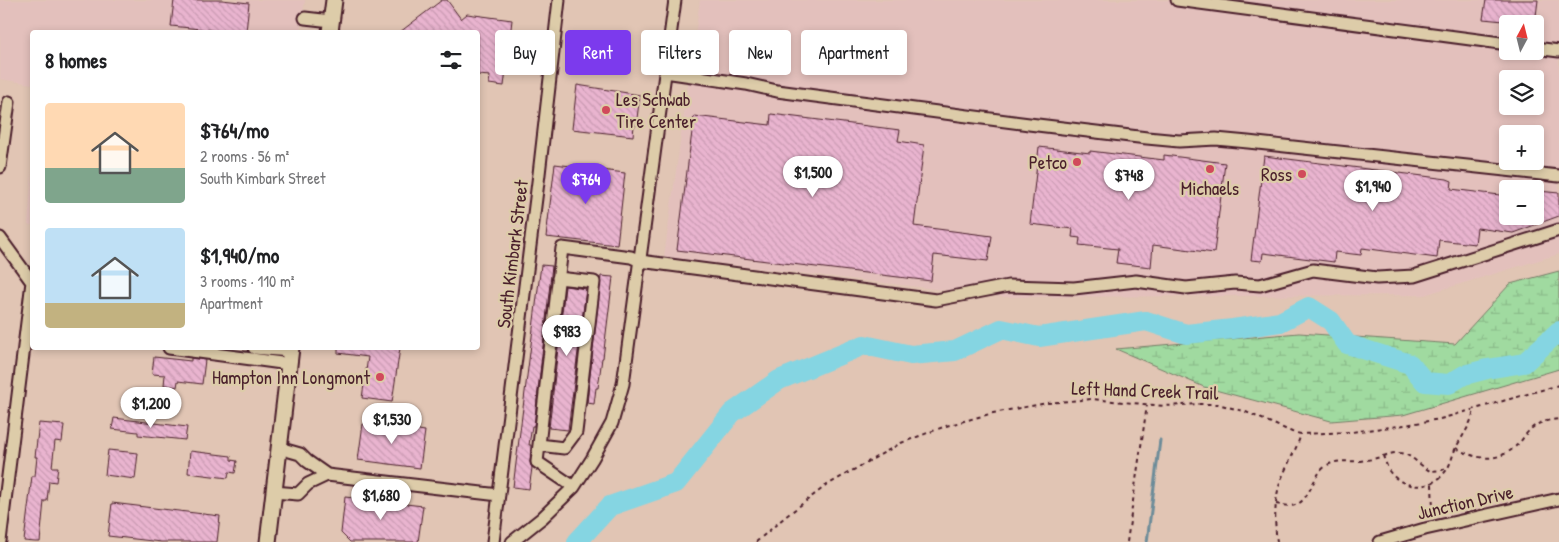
<!DOCTYPE html>
<meta charset="utf-8">
<style>
:root{--surface:#fff;--page:#f2f2f2;--text:#202124;--muted:#757577;--accent:#7c3aed}
body{margin:0;font-family:"Patrick Hand",sans-serif;background:var(--page);color:var(--text);height:100vh;display:flex;flex-direction:column;font-size:19px;white-space:nowrap}
*{box-sizing:border-box;margin:0}
p{font-size:16px;color:var(--muted)}
.icon{flex:none;width:28px;height:28px;fill:none;stroke:currentColor;stroke-width:2;stroke-linecap:round;stroke-linejoin:round}
.map{position:relative;flex:1;overflow:hidden}
.details{position:absolute;left:30px;top:30px;width:450px;height:320px;display:flex;flex-direction:column;background:var(--surface);border-radius:5px;box-shadow:0 2px 8px #0003}
.details>*{flex:none}
.banner{position:absolute;left:495px;top:30px;width:475px;height:45px;display:flex;gap:10px}
.needle{width:32px;rotate:7deg}
.fabs{position:absolute;left:1499px;top:15px;display:grid;gap:10px}
.fabs a{display:grid;place-items:center;width:45px;height:45px;border-radius:5px;background:var(--surface);box-shadow:0 2px 8px #0003;font-size:25px}
.price{position:absolute;translate:-50% -42px;padding:0 11px;border-radius:18px;background:#fff;color:#222;font-size:16px;line-height:32px;filter:drop-shadow(0 1px 2px #0008)}
.price::after{content:'';position:absolute;left:50%;top:30px;width:15px;height:11px;margin-left:-8px;background:inherit;clip-path:polygon(0 0,100% 0,50% 100%)}
.price.active{background:var(--accent);color:#fff}
ul{padding:0;list-style:none}
li{display:flex;align-items:center;gap:15px;height:125px;padding:0 15px}
li span{display:grid;place-items:center;flex:none;width:140px;height:100px;border-radius:5px;color:#555}
li>.icon{margin-inline-start:auto}
span .icon{width:60px;height:60px;fill:#fffc;stroke-width:1}
li b{font-size:21px}
h2{display:flex;justify-content:space-between;align-items:center;height:60px;padding:0 15px;font-size:21px}
.tag{padding:0 18px;border-radius:5px;background:var(--surface);box-shadow:0 2px 8px #0003;font-size:18px;line-height:45px}
.tag.active{background:var(--accent);color:#fff}
.map>svg:first-child{display:block}
</style>
<div class="map">
<svg width="1559" height="542" viewBox="0 0 1559 542">
<defs>
<pattern id="wetland-marsh" width="20" height="14" patternUnits="userSpaceOnUse" patternTransform="scale(1.25)"><rect width="20" height="14" fill="#a0daa0"/><path d="M1 5h8M5 5V1M11 12h8M15 12V8" fill="none" stroke="#8bbb8a"/></pattern>
<pattern id="building-back-hatch" width="6" height="6" patternUnits="userSpaceOnUse" patternTransform="scale(1.25)"><rect width="6" height="6" fill="#e9b4cf"/><path d="M-1 5l2 2M0 0l6 6M5-1l2 2" fill="none" stroke="#c99ab2"/></pattern>
</defs>
<rect width="100%" height="100%" fill="#e1c5b4"/>
<filter id="ink" filterUnits="userSpaceOnUse"><feTurbulence type="fractalNoise" baseFrequency=".02" numOctaves="2"/><feDisplacementMap in="SourceGraphic" scale="10" xChannelSelector="R" yChannelSelector="G"/><feConvolveMatrix kernelMatrix="1 2 1 2 8 2 1 2 1" color-interpolation-filters="sRGB"/></filter>
<g filter="url(#ink)">
<path fill="#e3c0bc" fill-rule="evenodd" d="M0 0H305L300 32H32V84L0 79Z
M700 0H1559V254L1424 295 1003 297 664 257ZM1508 24H1535V51H1508ZM1508 79H1535V106H1508ZM1508 134H1535V161H1508ZM1508 189H1535V216H1508Z
M32 171V225H28Z"/>
<path fill="url(#wetland-marsh)" stroke="#757c66" d="M1559 271V369L1403 415 1331 421 1204 387 1116 349 1299 333 1455 344 1510 284Z"/>
<g fill="none" stroke-linecap="round" stroke-linejoin="round">
<path stroke="#6d8c99" stroke-width="3" d="M1147 542 1160 440"/>
<path stroke="#85d5e2" stroke-width="20" d="M577 542 610 506 676 483 732 413 779 380 864 345 911 355 955 351 1001 329 1039 337 1146 321 1186 334 1233 329 1280 322 1309 307 1331 321 1347 344 1410 364 1425 382 1449 384 1464 375 1487 369 1524 363 1559 331"/>
</g>
<path fill="url(#building-back-hatch)" stroke="#4a1f2b" d="M174 0H222L249 3 246 32H229L171 26Z
M442 0H447L461 19 467 14 512 20 504 86 489 84 490 76 478 75V32H400Z
M1486 0H1538L1535 24 1483 19Z
M577 85 640 95 636 126 634 125 633 136 572 129Z
M771 114 900 130 898 141 924 145 914 226 992 236 988 261 934 255 931 281 677 250 694 116 770 125Z
M1039 147 1090 153V151L1164 160V155L1225 163 1214 253 1153 245 1151 267 1116 263 1118 249 1079 245 1080 238 1072 237 1073 229 1030 224Z
M1264 156 1447 179 1452 181 1451 189 1508 196V216H1535V199H1537L1538 191 1559 193V216L1513 233 1477 228 1475 244 1439 240 1437 258 1362 248 1361 255 1335 252 1334 262 1263 253 1262 261 1251 260Z
M555 164 625 173 617 245 546 237Z
M541 265 552 266 534 426H532L529 445H531L530 462 532 468 529 489 513 487Z
M601 276 613 277 603 358H602L598 388H596L594 404 587 403Z
M565 286 586 289 568 430 549 428Z
M338 348H400L392 402 362 398 368 357 338 353Z
M154 357 191 361V358L205 360 202 384 178 381 177 387 164 385 165 375 152 374Z
M114 418 187 427 185 440 138 435V432L112 429Z
M379 420 393 422 392 426 425 431 420 468 358 460 363 424 378 426Z
M39 423 64 425 62 442 55 441 52 467H58L56 482 49 481 47 501H44L40 542H35L24 541 32 476H35L37 457H35Z
M108 450 138 453 135 479 105 475Z
M190 451 231 456V460L237 461 235 473 229 472 228 478 188 473Z
M345 497 423 506 418 542H350L341 533Z
M112 503 220 516 217 542H161L108 536Z"/>
<g fill="none" stroke-linecap="round" stroke-linejoin="round">
<g stroke="#4a1f2b" stroke-width="15">
<path id="minor" d="M1177 0 1508 44
M305 18 331 21
M1535 48 1559 51
M665 72 746 84 777 91 1029 124 1147 138 1179 141 1216 139 1248 142 1559 176
M0 167 9 102
M0 238 32 282 0 541
M169 348 289 364
M254 348 290 351
M539 445 564 448 576 432 594 282 558 278
M279 448 300 454 307 461 327 475 499 495
M574 487 537 462 562 248 631 257 640 261 936 300 1008 286 1074 288 1136 281 1186 288 1235 283 1260 285 1313 270 1377 278 1414 276 1559 230
M273 492 298 494 308 484 327 475
M493 542 539 174 559 0
M512 542 542 518 574 487 592 459 612 423 623 384 675 0
M1380 542 1425 529 1559 499"/>
</g>
<g stroke="#4a1f2b" stroke-width="19">
<path id="major" d="M330 32 334 0
M268 542 291 348"/>
</g>
<path stroke="#4a1f2b" stroke-width="2" stroke-dasharray="4 4" stroke-linecap="butt" d="M1456 448C1476 460 1499 463 1517 445 1522 441 1525 434 1530 430 1537 422 1549 420 1559 419
M1383 456C1408 447 1411 460 1430 471L1442 470 1448 467
M1432 484 1433 510
M1276 504C1282 505 1290 507 1295 505 1310 501 1313 474 1326 466 1336 459 1348 462 1360 461 1368 460 1375 459 1383 456 1385 461 1387 466 1389 471 1403 490 1431 491 1445 472 1452 464 1452 453 1458 444 1465 432 1471 424 1474 410
M756 542 785 517 827 485 901 443 946 426 993 413 1047 403 1092 399 1164 406 1200 404H1218L1246 412 1292 432 1301 434 1352 432 1405 425 1440 419 1559 385
M1127 542 1147 405
M1277 542C1274 519 1274 494 1284 473 1290 459 1297 448 1301 434"/>
<use href="#minor" stroke="#ddcca9" stroke-width="11"/>
<use href="#major" stroke="#ddcca9" stroke-width="15"/>
</g>
</g>
<g fill="#d1495b" stroke="#ddcca9" stroke-width="2">
<circle cx="606" cy="110" r="5"/>
<circle cx="1077" cy="162" r="5"/>
<circle cx="1210" cy="169" r="5"/>
<circle cx="1302" cy="174" r="5"/>
<circle cx="380" cy="377" r="5"/>
</g>
<g text-anchor="middle" dominant-baseline="central" stroke-width="4.5" stroke-linejoin="round" paint-order="stroke">
<g font-size="19" fill="#4a1f2b" stroke="#ddcca9" text-anchor="end">
<text x="616" y="99" text-anchor="start">Les Schwab<tspan x="616" dy="22">Tire Center</tspan></text>
<text x="1067" y="162">Petco</text>
<text x="1292" y="174">Ross</text>
<text x="1210" y="188" text-anchor="middle">Michaels</text>
<text x="370" y="377">Hampton Inn Longmont</text>
</g>
<g font-size="19" fill="#4a1f2b" stroke="#ddcca9">
<text transform="translate(512 254) rotate(-83)">South Kimbark Street</text>
<text transform="translate(1145 390) rotate(2)">Left Hand Creek Trail</text>
<text transform="translate(1465 502) rotate(-13)">Junction Drive</text>
</g>
</g>
</svg>
<div class="fabs">
<a><svg class="needle" viewBox="-14 -14 28 28"><path d="M0-13l5 13h-10z" fill="#e53935"/><path d="M0 13l5-13h-10z" fill="#757577"/></svg></a>
<a><svg class="icon" aria-label="layers" viewBox="0 0 24 24"><path d="M12 4l9 5-9 5-9-5zM3 14l9 5 9-5"/></svg></a>
<a>+</a>
<a>−</a>
</div>
<b class="price" style="left:813px;top:198px">$1,500</b>
<b class="price" style="left:1129px;top:201px">$748</b>
<b class="price active" style="left:586px;top:205px">$764</b>
<b class="price" style="left:1373px;top:212px">$1,940</b>
<b class="price" style="left:567px;top:357px">$983</b>
<b class="price" style="left:151px;top:429px">$1,200</b>
<b class="price" style="left:392px;top:445px">$1,530</b>
<b class="price" style="left:381px;top:521px">$1,680</b>
<div class="banner">
<a class="tag">Buy</a>
<a class="tag active">Rent</a>
<a class="tag">Filters</a>
<a class="tag">New</a>
<a class="tag">Apartment</a>
</div>
<section class="details">
<h2>8 homes<svg class="icon" aria-label="filters" viewBox="0 0 24 24"><path d="M4 7h16M4 17h16"/><circle cx="9" cy="7" r="2"/><circle cx="15" cy="17" r="2"/></svg></h2>
<ul>
<li><span style="background:linear-gradient(#ffd9b3 65%,#7fa58c 0)"><svg class="icon" aria-label="home" viewBox="0 0 24 24"><path d="M3 11l9-7 9 7M6 9v11h12V9"/></svg></span><div><b>$764/mo</b><p>2 rooms · 56 m²</p><p>South Kimbark Street</p></div></li>
<li><span style="background:linear-gradient(#bfe0f5 75%,#c2b280 0)"><svg class="icon" aria-label="home" viewBox="0 0 24 24"><path d="M3 11l9-7 9 7M6 9v11h12V9"/></svg></span><div><b>$1,940/mo</b><p>3 rooms · 110 m²</p><p>Apartment</p></div></li>
</ul>
</section>
</div>
